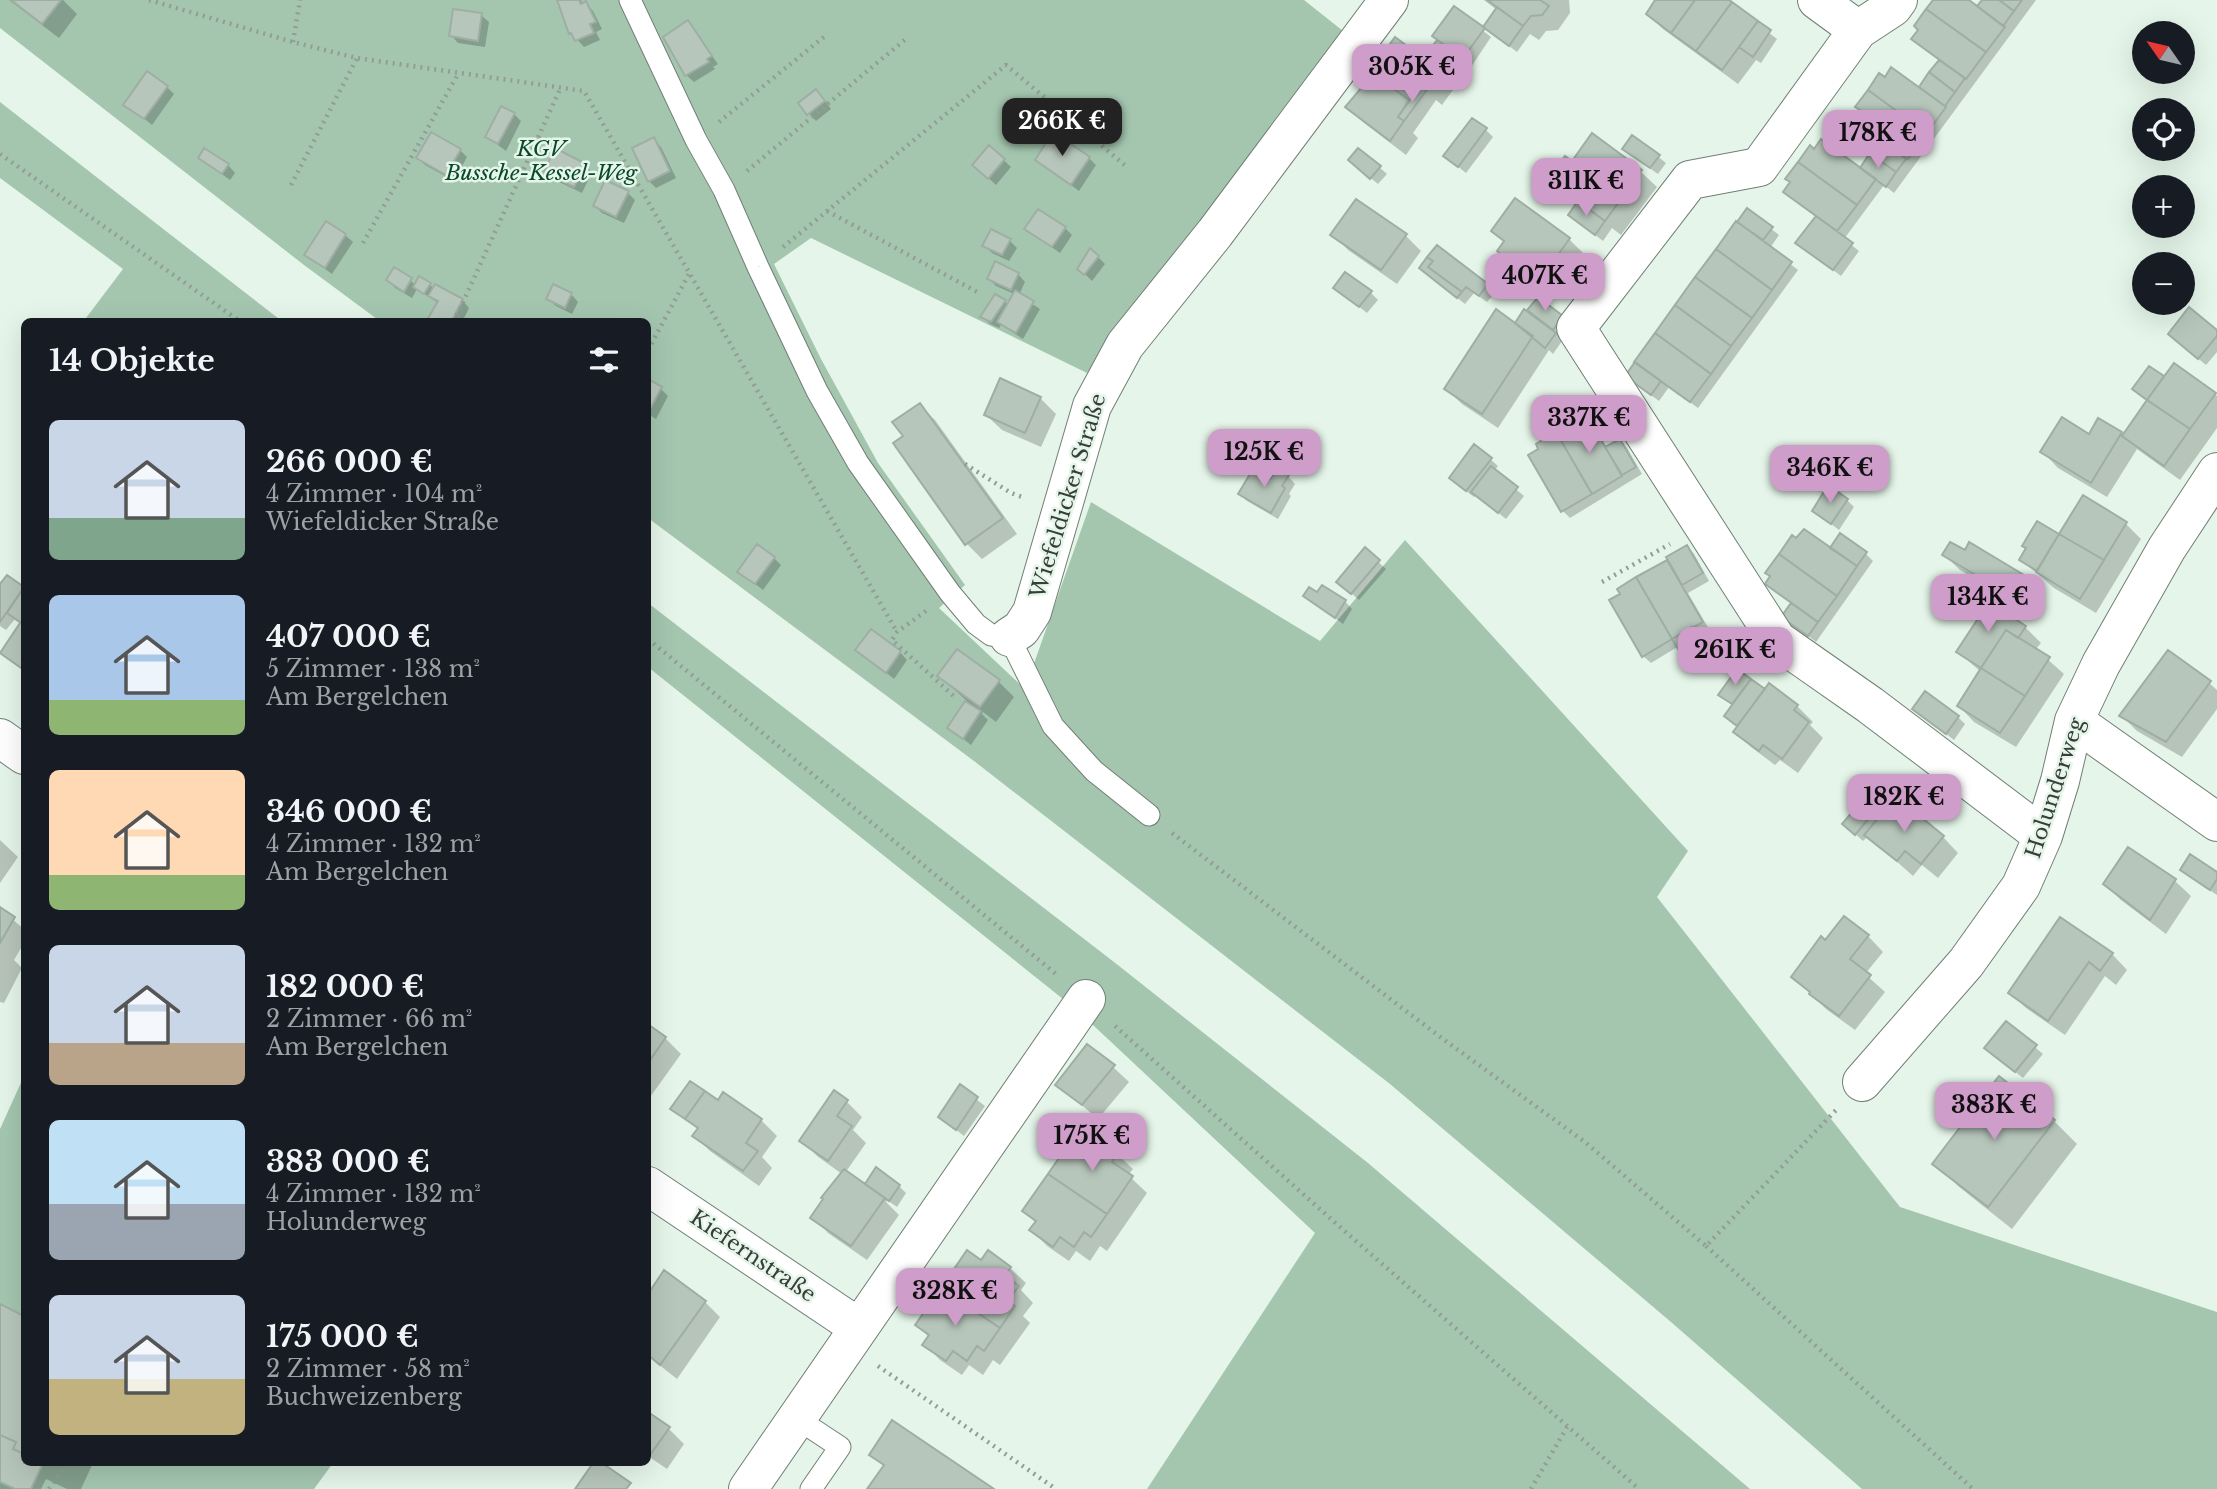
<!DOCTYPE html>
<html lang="de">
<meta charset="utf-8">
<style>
:root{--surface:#171b24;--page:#20242c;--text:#f1f3f6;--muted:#9ea1a6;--accent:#ce9dc9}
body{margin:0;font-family:"Libre Baskerville",serif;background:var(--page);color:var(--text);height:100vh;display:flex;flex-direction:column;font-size:26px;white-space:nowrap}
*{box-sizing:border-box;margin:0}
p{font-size:23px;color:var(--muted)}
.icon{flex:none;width:38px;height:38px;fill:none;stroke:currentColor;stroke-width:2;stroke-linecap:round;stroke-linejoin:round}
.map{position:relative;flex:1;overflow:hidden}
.side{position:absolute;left:21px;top:318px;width:630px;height:1148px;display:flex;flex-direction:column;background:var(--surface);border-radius:10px;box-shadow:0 7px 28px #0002}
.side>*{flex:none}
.needle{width:46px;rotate:304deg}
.tools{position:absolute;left:2132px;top:21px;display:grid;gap:14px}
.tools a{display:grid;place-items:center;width:63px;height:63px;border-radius:50%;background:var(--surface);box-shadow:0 7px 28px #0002;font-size:35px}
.price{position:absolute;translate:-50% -60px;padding:0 16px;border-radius:14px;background:var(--accent);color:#111;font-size:23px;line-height:46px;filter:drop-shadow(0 2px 4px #0008)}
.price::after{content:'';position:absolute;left:50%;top:42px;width:21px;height:16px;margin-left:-10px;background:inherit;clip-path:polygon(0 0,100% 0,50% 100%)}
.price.current{background:#222;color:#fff}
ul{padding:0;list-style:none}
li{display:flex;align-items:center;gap:21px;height:175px;padding:0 28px}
li span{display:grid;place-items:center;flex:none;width:196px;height:140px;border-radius:10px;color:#555}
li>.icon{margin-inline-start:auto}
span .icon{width:84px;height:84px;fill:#fffc;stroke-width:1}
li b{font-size:30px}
h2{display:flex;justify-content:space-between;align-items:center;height:84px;padding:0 28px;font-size:30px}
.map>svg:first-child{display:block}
</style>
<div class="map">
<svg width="2217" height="1489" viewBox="0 0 2217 1489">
<rect width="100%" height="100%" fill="#e5f5e9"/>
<path fill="#a4c6af" d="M0 0H1304L1343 31 1087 373 811 238 774 264 821 359 878 463 965 585 939 608 1025 689 1091 502 1320 641 1405 540 1688 851 1657 897 1900 1207 2217 1312V1489H1862L1671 1322 1390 1084 974 761 648 518V322H381L304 265 0 28Z
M0 102 270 312 283 322H83L123 269 0 178Z
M648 603 1114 962 1368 1163 1750 1489H1147L1315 1233 1078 1011 648 667Z
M24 1076V1463H333L314 1489H0V1129Z"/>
<path fill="#0003" d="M9 0H63L77 14 59 38Z
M558 0H581L583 5 586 3 593 11 602 29 596 32 600 40 584 47 571 33Z
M1484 0H1569L1570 13 1558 30 1546 31 1539 40 1530 34 1517 52 1491 32 1497 10Z
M1658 0H1726L1777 39 1761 63 1756 60 1738 84 1663 29 1648 14Z
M1935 0H1966L1978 9 1984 0H2036L1894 193 1884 185 1844 239 1859 251 1841 276 1798 243 1817 217 1793 199 1860 170 1882 141 1855 120 1919 89 1941 61 1914 39Z
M1454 8 1491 37 1463 79 1429 53 1439 40Z
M481 15 489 22 485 47 458 43 451 35Z
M687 22 718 64 713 67 715 69 694 82 686 75Z
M1396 39 1439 72 1455 87 1442 105 1436 100 1425 116 1413 133 1418 138 1406 155 1363 122 1347 107 1388 57Z
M167 87 174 94 152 125 126 104Z
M823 98 831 109 816 121 800 103Z
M514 114 521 121 506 151 487 137Z
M1486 130 1493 137 1466 173 1445 156Z
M1592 136 1641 172 1657 187 1621 235 1612 228 1603 241 1570 215 1578 204 1557 184Z
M1633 137 1666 163 1658 174 1632 156Z
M653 139 661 147 676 178 656 188 649 181Z
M990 147 1011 167 996 185 982 172Z
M460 150 467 157 454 181 425 165 418 158Z
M200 158 228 165 235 173 230 180Z
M1089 158 1096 165 1079 191 1037 160Z
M585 165 592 172 582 193 553 179 546 171Z
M1357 167H1379L1387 174 1378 184Z
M628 193 635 200 624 223 602 213 595 206Z
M1748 211 1779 235 1770 248 1798 270 1698 408 1669 387 1659 401 1635 383Z
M1065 228 1072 235 1060 253 1026 229Z
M1494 231 1569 239 1584 254 1571 273 1566 269 1558 282 1549 275 1541 286 1532 279 1531 281 1522 275 1507 260 1505 242Z
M1333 234 1406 236 1421 251 1397 284 1348 250Z
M345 235 353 242 332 274 306 255Z
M1009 240 1017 248 1009 261 992 253 984 245Z
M1437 247 1495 293 1487 302 1474 293 1465 304 1428 275Z
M1098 257 1105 264 1092 281 1079 268Z
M395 269 416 285H430L434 289 462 300 469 308 462 322H428L438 303 417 289 412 298 395 288 388 280Z
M1018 274 1025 282 1019 295 1040 309 1023 339 1001 325 999 328 990 324 983 317 1004 301 1008 305 1014 294 996 286 989 279Z
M1335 288 1370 292 1378 300 1367 313Z
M571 294 578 302 572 314 556 306 548 299Z
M1538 299 1569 325 1559 339 1562 341 1553 354 1549 350 1498 428 1462 404 1446 389 1521 329 1517 323Z
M2217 332V352L2206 365 2177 341Z
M2149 368 2164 379 2215 394 2217 396V428L2180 480 2137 449 2107 497 2058 468 2043 452 2089 436 2098 420 2124 436 2149 401 2142 396Z
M648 381 661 389 668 396 656 419 648 414Z
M1040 398 1056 414 1041 447 1002 430 986 415Z
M920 405 935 420 1017 534 982 559 966 543 905 437Z
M1589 421 1596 429 1607 448 1620 441 1627 448 1642 474 1570 518 1563 511 1575 423 1579 427Z
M1490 459 1498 466 1494 471 1524 496 1506 519 1476 495 1474 497 1458 485Z
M1288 476 1295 484 1289 494 1291 496 1278 519 1247 501 1240 494Z
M1847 500 1854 507 1839 530 1814 511Z
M2126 524 2141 539 2096 613 2054 588 2021 560 2058 536Z
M1687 547 1694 554 1709 581 1688 593 1709 629 1698 635 1707 650 1690 660 1679 646 1651 663 1643 656 1619 590 1670 560Z
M1365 550 1386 569 1359 600 1346 589Z
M1831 550 1866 554 1873 561 1816 642 1784 617 1792 604 1767 584Z
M1944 555 2028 579 2043 595 2032 613 1960 570Z
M774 558 781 565 763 590 739 571Z
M8 577 24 589V670L10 660 22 624 15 619 6 630 0 626V587Z
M1305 596 1345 601 1352 609 1343 624Z
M1990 604 2025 627 2041 643 2036 649 2064 674 2016 747 1974 722 1959 706 1981 672 1958 652Z
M858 650 900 652 907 660 894 679Z
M1738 671 1765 691 1770 686 1797 706 1813 722 1810 725 1823 738 1798 773 1780 760 1775 765 1751 747 1736 732 1739 727 1734 723 1733 706 1721 695Z
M939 676 999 682 1014 697 996 722 983 712 982 714 988 720 971 745 949 728 967 701Z
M2209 683 2217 690V709L2182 757 2137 731 2122 716Z
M1914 709 1958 717 1965 724 1954 740Z
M1872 792 1904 817 1943 837 1958 853 1938 878 1922 865 1913 876 1868 836 1863 841 1852 831Z
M0 840 18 857 0 883Z
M2128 850 2175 881 2191 896 2166 934 2121 900 2105 884Z
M2182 870 2217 874V895L2190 877Z
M0 909 24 929V943L14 960 22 968 4 1003 0 1002Z
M2061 919 2112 954 2127 970 2116 985 2105 976 2065 1035 2026 1008 2010 993Z
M1868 936 1883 952 1865 974 1885 992 1855 1030 1826 1009 1793 976 1826 942Z
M2006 1023 2043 1054 2023 1078 1994 1055Z
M649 1027 665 1038 681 1054 648 1100V1030Z
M1113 1067 1129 1082 1098 1119 1058 1085Z
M2000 1079 2054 1121 2077 1144 2012 1229 1958 1186 1935 1163Z
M960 1087 985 1106 964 1136 940 1117Z
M724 1094 761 1120 777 1136 762 1157 772 1168 759 1186 710 1151 695 1136 699 1130 672 1108 718 1102Z
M847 1102 862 1117 853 1130 866 1143 845 1173 865 1187 899 1186 906 1193 897 1207 887 1200 886 1202 899 1215 867 1260 828 1233 813 1217 842 1174 817 1156 802 1140Z
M1096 1139 1117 1154 1133 1169 1128 1175 1147 1193 1107 1251 1100 1246 1090 1261 1076 1251 1069 1261 1047 1246 1032 1230 1036 1223 1024 1211Z
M982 1262 1010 1268 1026 1283 1021 1290 1033 1303 1023 1316 1030 1323 1000 1365 993 1360 983 1375 969 1365 962 1375 940 1360 925 1344 929 1337 917 1325Z
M664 1273 705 1302 720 1317 677 1379 648 1356V1297Z
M0 1306 24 1318V1463H93L81 1489H67L46 1479 41 1489H0Z
M648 1414 669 1429 684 1444 667 1469 648 1456Z"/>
<path fill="#b7c6bb" stroke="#9faea4" stroke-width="2" d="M11 0H61L42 24Z
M557 0H579L581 4 586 1 596 22 590 24 594 33 575 41 571 33 569 34Z
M1487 0H1540L1549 6 1542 15 1531 16 1523 26Z
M1655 0H1695L1671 33 1646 14Z
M1695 0H1729L1732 2 1696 51 1671 33Z
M1933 0H1969L2005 27 1986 52 1926 9Z
M1982 0H1999L2014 11 2003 26 1977 6Z
M1999 0H2022L2014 11Z
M1732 2 1758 21 1722 70 1696 51Z
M1454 6 1485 28 1463 58 1432 36Z
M1497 7 1523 26 1509 46 1483 27Z
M453 9 482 13 478 41 449 36Z
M1926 9 1986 52 1966 79 1911 39 1918 30 1914 26Z
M688 20 712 56 707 59 709 62 685 76 663 37Z
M1758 21 1771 30 1753 57 1739 47Z
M1395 37 1440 70 1426 91 1420 86 1409 100 1373 74 1386 56 1383 54Z
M1437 40 1465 60 1455 73 1427 53Z
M1939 60 1965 78 1955 92 1929 72Z
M1891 67 1946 107 1927 133 1868 90 1879 73 1885 77Z
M147 71 168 86 144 119 123 105Z
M1929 72 1955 92 1945 106 1919 87Z
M1373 74 1409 100 1398 117 1404 121 1390 141 1345 107Z
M1420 86 1426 91 1404 121 1398 117Z
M816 89 825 101 807 115 798 103Z
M1868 90 1927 133 1908 159 1853 120 1860 110 1855 107Z
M501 106 515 113 498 144 485 137Z
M1472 118 1487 128 1458 167 1443 156Z
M431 132 461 149 446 175 416 158Z
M1053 132 1090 157 1071 185 1035 160Z
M1592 133 1642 170 1605 221 1554 184 1559 178 1552 173 1565 156 1572 161Z
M1632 135 1660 155 1650 168 1622 149Z
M654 137 670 171 648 182 632 148Z
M1821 139 1876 179 1857 205 1798 162 1810 145 1814 149Z
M1880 140 1906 159 1896 172 1870 153Z
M989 145 1005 159 988 179 972 165Z
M204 148 229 164 222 174 198 158Z
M555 148 586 164 574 187 544 172Z
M1358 148 1381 166 1370 179 1348 160Z
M1870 153 1896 172 1886 187 1860 168Z
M1798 162 1857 205 1837 231 1783 192 1790 182 1785 179Z
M605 180 629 191 616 217 593 206Z
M1515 198 1570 238 1555 259 1550 255 1542 268 1533 261 1525 272 1516 265 1514 267 1505 260 1506 258 1497 251 1504 241 1491 231Z
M1356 199 1407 234 1381 270 1330 235Z
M1578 201 1605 221 1595 235 1568 215Z
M1747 208 1773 227 1763 240 1737 222Z
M1038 209 1066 227 1052 247 1024 229Z
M1816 216 1853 243 1833 270 1795 243Z
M326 221 346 234 325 268 304 255Z
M1736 221 1792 262 1772 290 1716 249Z
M991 229 1011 239 1002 255 982 246Z
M1437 245 1488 284 1479 296 1466 287 1462 292 1428 267 1433 261 1427 257Z
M1090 248 1099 256 1084 275 1077 269Z
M1716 249 1772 290 1752 318 1695 277Z
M1427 257 1433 261 1428 267 1462 292 1457 298 1419 268Z
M995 261 1019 273 1011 290 987 279Z
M394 267 412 278 404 292 386 280Z
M1345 272 1372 291 1359 307 1333 288Z
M419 276 431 283 424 294 413 287Z
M1695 277 1752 318 1731 346 1675 305Z
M435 284 463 299 451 322H426L438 301 428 296Z
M553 284 572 293 565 308 546 299Z
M1015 290 1034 301 1016 333 997 322Z
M995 294 1006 300 991 322 980 317Z
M1538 297 1563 316 1553 330 1527 310Z
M1675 305 1731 346 1711 374 1655 333Z
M2189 307 2217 330V336L2198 359 2168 334Z
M1496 309 1533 336 1482 414 1444 389Z
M1524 309 1556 333 1545 348 1515 323Z
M1655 333 1711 374 1690 402 1634 362Z
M1635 362 1661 381 1651 395 1625 376Z
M2174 363 2216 393 2190 429 2147 400Z
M2149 366 2164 376 2147 400 2132 389Z
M1000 378 1041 397 1025 433 984 415Z
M648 379 662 387 648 413Z
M2147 400 2190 429 2164 466 2122 436Z
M920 403 1003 518 965 545 893 443 903 436 892 422Z
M2062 417 2089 434 2098 418 2122 432 2091 483 2040 452Z
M1589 419 1622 476 1592 494 1556 432 1576 421 1578 426Z
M1556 432 1592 494 1561 512 1528 455 1538 449 1536 444Z
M1620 439 1636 467 1622 475 1605 447Z
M1474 444 1492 458 1466 491 1449 478Z
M1491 466 1518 487 1498 513 1471 492Z
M1277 467 1289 475 1282 486 1285 488 1271 513 1238 494 1253 469 1270 479Z
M1828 485 1848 499 1831 524 1812 511Z
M2083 495 2127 522 2104 560 2059 534Z
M2037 521 2059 534 2037 571 2019 560 2026 548 2022 546Z
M1804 529 1857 566 1837 596 1779 554 1792 535 1796 538Z
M1840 533 1867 552 1857 566 1830 548Z
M2059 534 2104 560 2080 599 2036 572Z
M1950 542 1965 550 1969 542 2029 578 2016 599 1942 555Z
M757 544 775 557 755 584 737 572Z
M1687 545 1703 573 1682 585 1666 557Z
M1365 547 1380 560 1351 594 1336 582Z
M1779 554 1837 596 1818 622 1765 584 1770 576 1765 573Z
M1667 560 1703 622 1672 639 1636 577Z
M7 575 24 587 0 622V584Z
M1636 577 1672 639 1642 657 1609 600 1620 594 1617 589Z
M1322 585 1346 600 1335 618 1303 596 1309 587 1317 592Z
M24 587V617L21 623 7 613Z
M1989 602 2026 626 2018 638 2006 630 1981 668 1956 652Z
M1791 603 1818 622 1808 636 1781 617Z
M24 617V670L0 653Z
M1692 627 1701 643 1681 654 1672 639Z
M871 629 901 651 886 673 855 650Z
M2006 630 2050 657 2025 696 1981 668Z
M957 649 1000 680 980 707 937 676Z
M2168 650 2211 681 2166 742 2119 716Z
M1981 668 2025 696 2000 733 1957 706Z
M1737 669 1751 679 1732 704 1718 695Z
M1751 679 1765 689 1737 726 1724 716Z
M1769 683 1798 705 1794 710 1809 722 1782 759 1763 745 1759 751 1733 732Z
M1925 691 1959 716 1946 734 1912 709Z
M965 701 981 711 963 739 947 728Z
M1872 789 1884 800 1855 835 1842 824Z
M1890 804 1904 815 1910 808 1944 836 1921 864 1905 851 1897 861 1864 835Z
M2128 847 2176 879 2150 920 2103 884Z
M2190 854 2217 872V879L2210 890 2180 870Z
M0 907 15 917 0 943Z
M1844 916 1869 935 1850 959 1871 975 1839 1016 1809 994 1810 992 1791 977 1821 936 1825 940Z
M2060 917 2113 953 2100 971 2089 962 2048 1021 2008 993Z
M2006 1021 2037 1045 2015 1072 1984 1048Z
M649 1025 666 1037 648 1063V1027Z
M1087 1044 1115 1065 1082 1105 1055 1085Z
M1999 1076 2055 1120 1988 1207 1932 1164Z
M690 1081 705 1091 685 1119 670 1109Z
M960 1084 978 1097 956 1130 938 1117Z
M834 1090 848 1100 837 1116 852 1126 828 1161 799 1141Z
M705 1091 718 1100 723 1092 762 1119 746 1143 758 1151 743 1171 692 1136 698 1128 685 1119Z
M1074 1136 1088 1146 1095 1136 1118 1152 1112 1162 1133 1176 1107 1214 1048 1174Z
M876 1167 900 1185 889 1201 865 1184Z
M844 1169 885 1198 851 1246 810 1218 823 1199 821 1198Z
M1048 1174 1107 1214 1091 1237 1084 1232 1074 1247 1060 1237 1053 1247 1029 1230 1036 1221 1022 1211Z
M967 1250 981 1260 988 1250 1011 1267 1005 1276 1019 1286 1008 1301 1015 1306 1000 1328 941 1288Z
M664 1270 706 1301 660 1365 648 1355V1294Z
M941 1288 1000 1328 984 1351 977 1346 967 1361 953 1351 946 1361 922 1345 929 1335 915 1325Z
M0 1304 24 1316V1454L13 1449 16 1442 0 1435Z
M648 1412 670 1427 650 1455 648 1453Z
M892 1420 994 1489H867L884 1465 869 1455Z
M0 1435 16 1442 13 1449 24 1454V1463H43L31 1489H15L0 1482Z
M593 1463H602L631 1483 626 1489H575Z"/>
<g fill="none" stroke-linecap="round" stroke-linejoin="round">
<g stroke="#717f75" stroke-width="23">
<path id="service" d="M630 0 696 140 724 190 758 267 817 391 858 463 950 593 976 624 991 635 1009 637 1053 726 1094 771 1149 815
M796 1418 840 1447 811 1489"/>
</g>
<g stroke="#717f75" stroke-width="40">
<path id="minor" d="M1817 0 1858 30
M1898 0 1893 7 1858 30 1759 167 1690 180 1576 328 1777 640 1870 705 2043 836
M1009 637 1021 629 1032 612 1092 406 1125 345 1215 233 1389 0
M2074 721 2217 822
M0 738 24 755
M1862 1082 1966 963 2021 886 2043 836 2060 781 2074 721 2101 664 2167 548 2217 472
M648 1186 858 1327
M748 1489 1086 999"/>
</g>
<path stroke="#929d95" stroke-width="4.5" stroke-dasharray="2 5" stroke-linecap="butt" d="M149 0 293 42 357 58 584 91 897 632
M293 42 300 0
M719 122 825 36
M0 154 241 322
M747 171 907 38
M291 185 357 58
M827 211 981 294
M363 243 458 74
M783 247 1006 65 1127 167
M454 322 561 87
M648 350 689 274
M965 464 1011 493 1025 498
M1602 582 1670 544
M926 611 897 632 892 640 956 698
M648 639 1056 974
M1172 833 1443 1039 1585 1142 1706 1246 1836 1110
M1115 1026 1340 1227 1639 1489
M1706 1246 1973 1489
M878 1366 1056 1489
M49 1489 67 1463
M1531 1489 1567 1427"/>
<use href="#service" stroke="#fff" stroke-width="21"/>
<use href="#minor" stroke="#fff" stroke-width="38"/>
</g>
<g text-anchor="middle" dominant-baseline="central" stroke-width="5" stroke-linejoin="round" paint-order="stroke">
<g font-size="21" font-style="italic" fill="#094929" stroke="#e5f5e9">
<text x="541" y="149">KGV<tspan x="541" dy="24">Bussche-Kessel-Weg</tspan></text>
</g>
<g font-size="21" fill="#373e39" stroke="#e5f5e9">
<text transform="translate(1068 496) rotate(-73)">Wiefeldicker Straße</text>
<text transform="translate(2055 788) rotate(-72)">Holunderweg</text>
<text transform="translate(753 1256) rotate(34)">Kiefernstraße</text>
</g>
</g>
</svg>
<div class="tools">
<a><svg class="needle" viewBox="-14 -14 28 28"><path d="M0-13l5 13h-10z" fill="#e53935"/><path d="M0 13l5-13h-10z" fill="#9ea1a6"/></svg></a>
<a><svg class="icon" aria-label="locate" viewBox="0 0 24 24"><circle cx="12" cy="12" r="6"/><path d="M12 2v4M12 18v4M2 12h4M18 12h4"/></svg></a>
<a>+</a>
<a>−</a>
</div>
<b class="price" style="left:1412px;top:104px">305K €</b>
<b class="price current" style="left:1062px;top:158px">266K €</b>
<b class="price" style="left:1878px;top:170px">178K €</b>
<b class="price" style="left:1586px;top:218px">311K €</b>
<b class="price" style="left:1545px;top:313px">407K €</b>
<b class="price" style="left:1589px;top:455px">337K €</b>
<b class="price" style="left:1264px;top:489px">125K €</b>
<b class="price" style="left:1830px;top:505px">346K €</b>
<b class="price" style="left:1988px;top:634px">134K €</b>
<b class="price" style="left:1735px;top:687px">261K €</b>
<b class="price" style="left:1904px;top:834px">182K €</b>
<b class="price" style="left:1994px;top:1142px">383K €</b>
<b class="price" style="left:1092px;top:1173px">175K €</b>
<b class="price" style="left:955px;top:1328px">328K €</b>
<section class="side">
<h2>14 Objekte<svg class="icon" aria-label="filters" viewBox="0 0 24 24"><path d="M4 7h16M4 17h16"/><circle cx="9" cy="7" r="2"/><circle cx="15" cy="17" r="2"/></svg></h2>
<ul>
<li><span style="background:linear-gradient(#c9d6e8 70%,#7fa58c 0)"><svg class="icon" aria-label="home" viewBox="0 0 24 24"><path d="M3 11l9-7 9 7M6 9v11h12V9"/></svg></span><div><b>266 000 €</b><p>4 Zimmer · 104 m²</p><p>Wiefeldicker Straße</p></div></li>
<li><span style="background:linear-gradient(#a9c7e8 75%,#8fb573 0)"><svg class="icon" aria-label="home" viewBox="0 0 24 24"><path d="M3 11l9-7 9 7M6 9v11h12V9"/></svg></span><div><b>407 000 €</b><p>5 Zimmer · 138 m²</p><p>Am Bergelchen</p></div></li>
<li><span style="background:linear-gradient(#ffd9b3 75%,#8fb573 0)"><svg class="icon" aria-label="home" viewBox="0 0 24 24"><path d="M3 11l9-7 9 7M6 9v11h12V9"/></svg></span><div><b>346 000 €</b><p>4 Zimmer · 132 m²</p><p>Am Bergelchen</p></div></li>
<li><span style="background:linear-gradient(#c9d6e8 70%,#b9a48a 0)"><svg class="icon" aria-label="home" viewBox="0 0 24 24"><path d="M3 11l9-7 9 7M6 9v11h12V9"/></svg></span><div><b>182 000 €</b><p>2 Zimmer · 66 m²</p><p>Am Bergelchen</p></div></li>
<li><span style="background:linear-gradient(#bfe0f5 60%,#9aa5b1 0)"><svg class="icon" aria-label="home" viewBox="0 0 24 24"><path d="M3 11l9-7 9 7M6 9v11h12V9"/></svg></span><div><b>383 000 €</b><p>4 Zimmer · 132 m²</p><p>Holunderweg</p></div></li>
<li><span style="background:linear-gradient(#c9d6e8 60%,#c2b280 0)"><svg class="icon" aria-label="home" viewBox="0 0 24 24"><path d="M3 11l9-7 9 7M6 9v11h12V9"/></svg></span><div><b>175 000 €</b><p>2 Zimmer · 58 m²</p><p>Buchweizenberg</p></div></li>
</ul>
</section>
</div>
